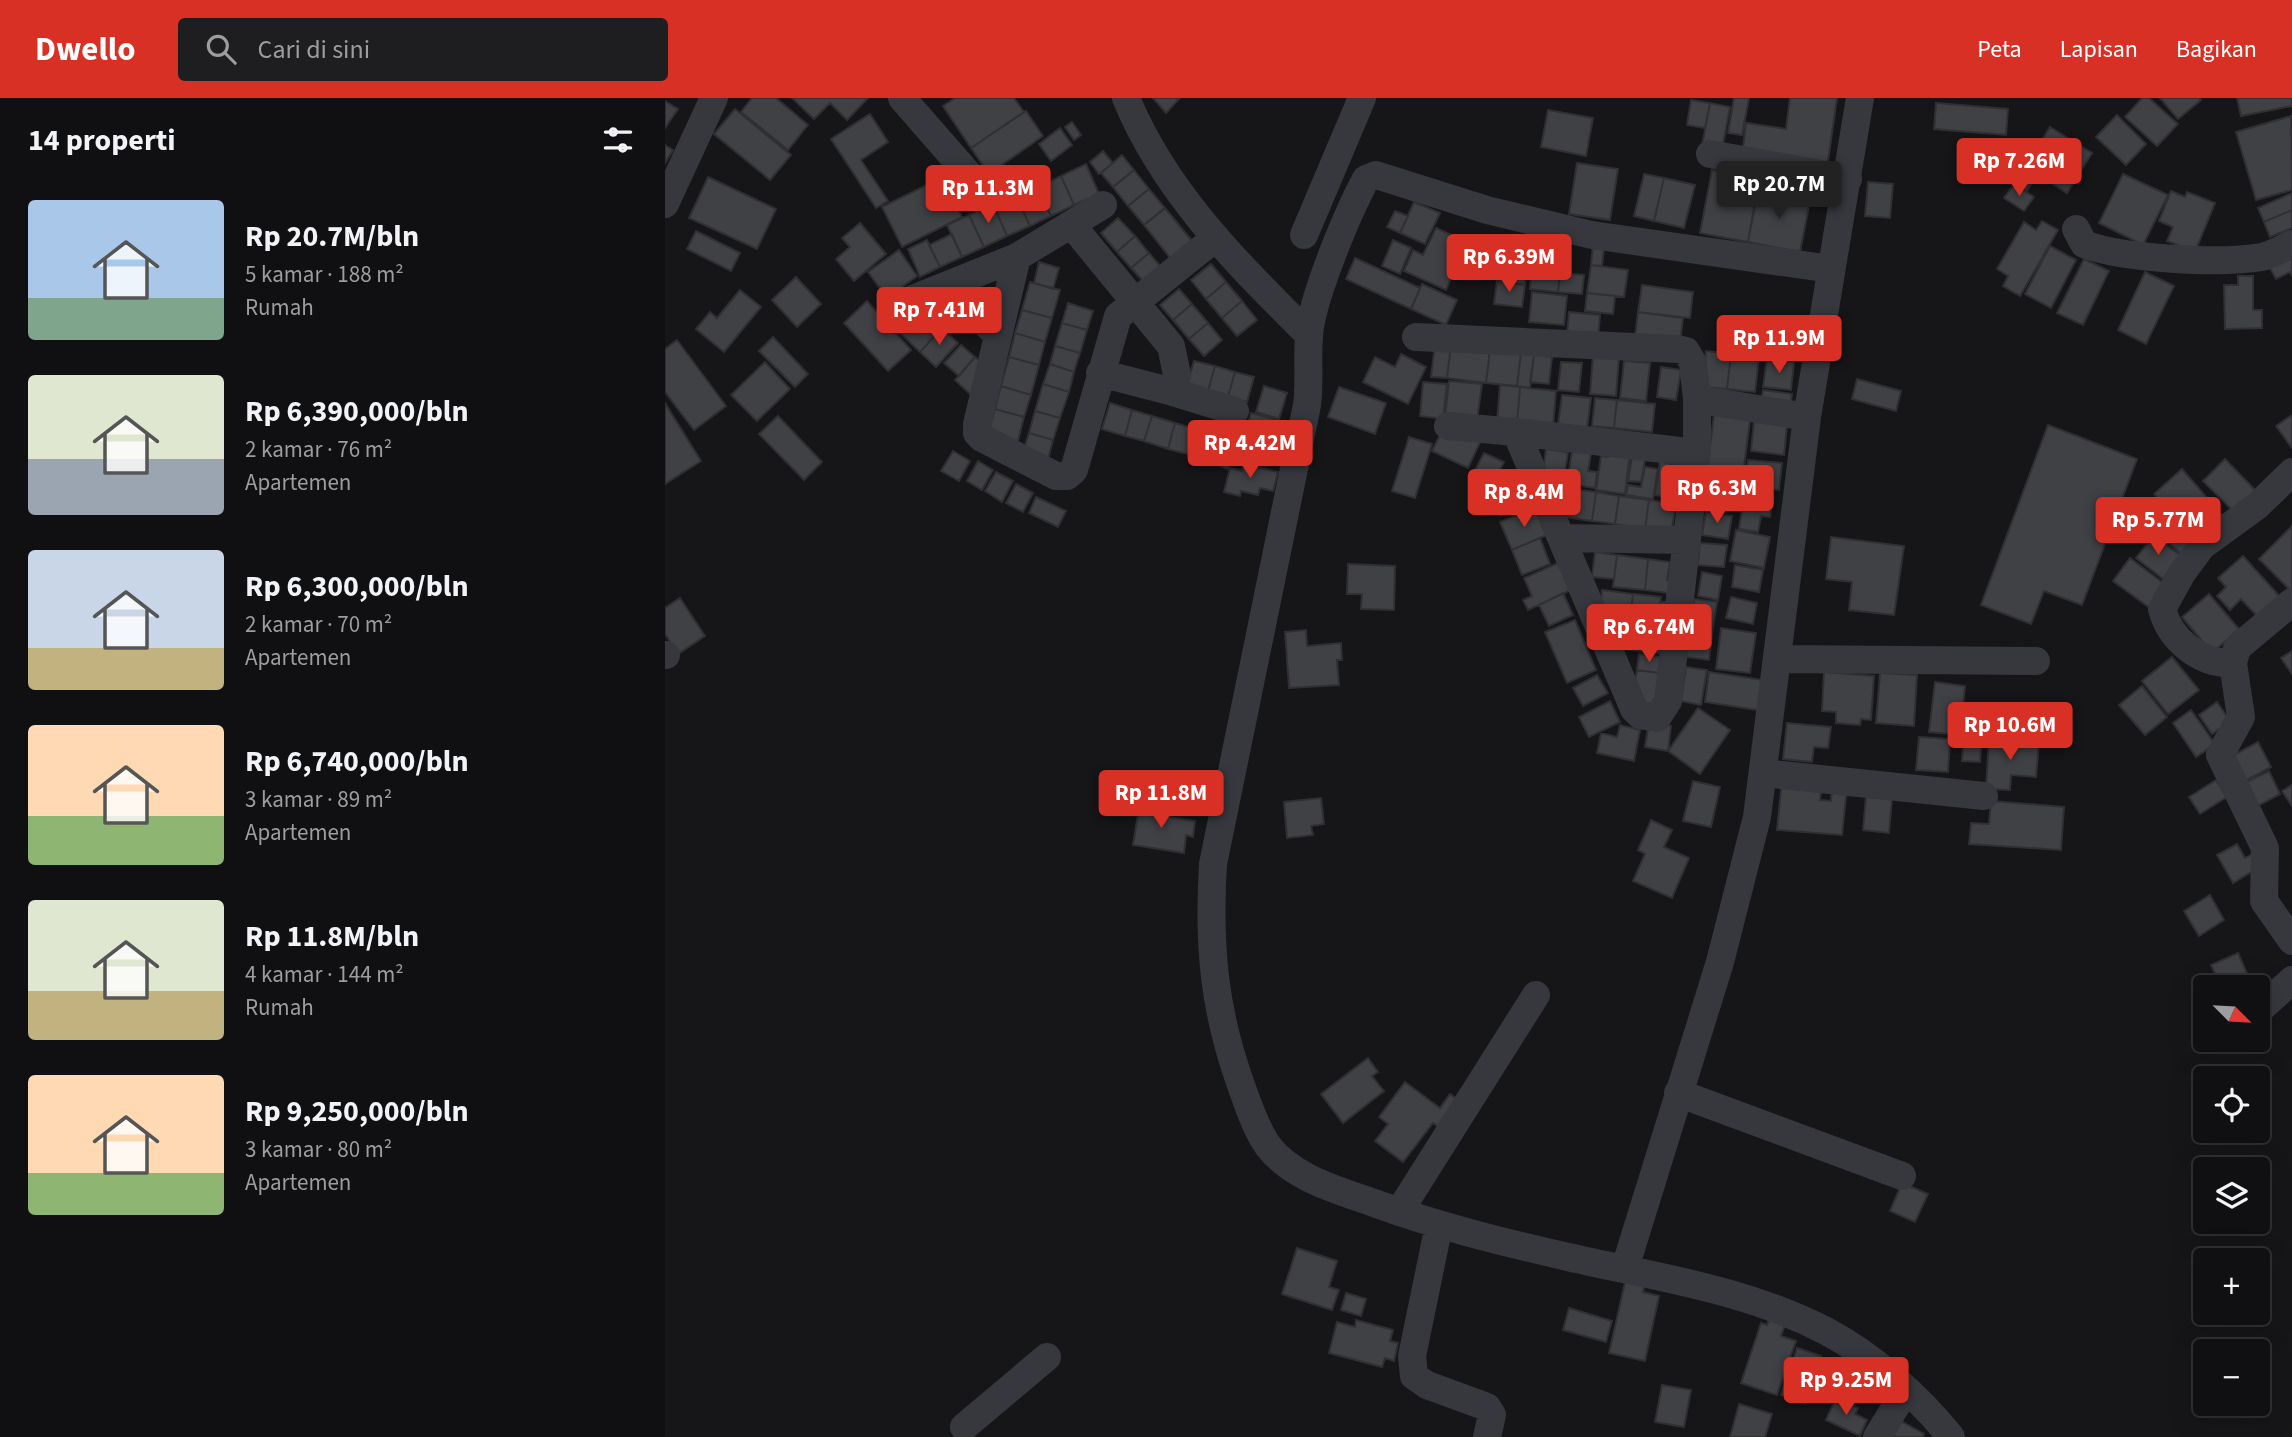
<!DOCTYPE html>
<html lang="id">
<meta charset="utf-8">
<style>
:root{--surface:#101012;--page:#1e1e20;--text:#f1f3f6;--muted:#9c9d9f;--line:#303032;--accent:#d93025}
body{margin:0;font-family:"Source Sans 3",sans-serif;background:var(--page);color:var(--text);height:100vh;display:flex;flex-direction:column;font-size:26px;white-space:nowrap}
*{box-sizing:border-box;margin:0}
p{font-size:23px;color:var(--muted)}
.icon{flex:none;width:38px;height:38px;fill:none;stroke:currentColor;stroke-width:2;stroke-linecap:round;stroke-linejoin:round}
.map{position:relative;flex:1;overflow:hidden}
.details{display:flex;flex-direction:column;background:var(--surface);width:665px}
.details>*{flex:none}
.needle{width:46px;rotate:114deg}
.fabs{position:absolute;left:1528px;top:877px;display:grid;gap:14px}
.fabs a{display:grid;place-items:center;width:77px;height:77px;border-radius:7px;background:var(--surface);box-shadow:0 7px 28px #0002,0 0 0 2px var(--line);font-size:35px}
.price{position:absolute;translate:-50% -60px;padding:0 16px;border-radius:7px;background:var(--accent);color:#fff;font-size:23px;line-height:46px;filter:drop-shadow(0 2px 4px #0008)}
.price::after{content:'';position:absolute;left:50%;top:42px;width:21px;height:16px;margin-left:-10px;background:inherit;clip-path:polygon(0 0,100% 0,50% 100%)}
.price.current{background:#222;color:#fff}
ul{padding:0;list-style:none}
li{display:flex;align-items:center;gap:21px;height:175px;padding:0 28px}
li span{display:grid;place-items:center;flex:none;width:196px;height:140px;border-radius:7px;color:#555}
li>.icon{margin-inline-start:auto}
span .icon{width:84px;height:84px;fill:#fffc;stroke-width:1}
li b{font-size:30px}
h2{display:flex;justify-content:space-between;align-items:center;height:84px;padding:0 28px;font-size:30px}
header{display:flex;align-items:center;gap:42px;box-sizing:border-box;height:98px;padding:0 35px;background:var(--accent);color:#fff}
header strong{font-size:33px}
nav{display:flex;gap:38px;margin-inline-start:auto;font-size:24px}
.search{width:490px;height:63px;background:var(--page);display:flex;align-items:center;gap:18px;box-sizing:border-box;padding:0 24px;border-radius:7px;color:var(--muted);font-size:26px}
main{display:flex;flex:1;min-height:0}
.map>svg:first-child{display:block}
</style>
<header>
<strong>Dwello</strong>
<div class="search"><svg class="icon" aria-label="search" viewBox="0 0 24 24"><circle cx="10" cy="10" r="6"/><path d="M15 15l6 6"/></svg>Cari di sini</div>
<nav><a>Peta</a><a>Lapisan</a><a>Bagikan</a></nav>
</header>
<main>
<section class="details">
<h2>14 properti<svg class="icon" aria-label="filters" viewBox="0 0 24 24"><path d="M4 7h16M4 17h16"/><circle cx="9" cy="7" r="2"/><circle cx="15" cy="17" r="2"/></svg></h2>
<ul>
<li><span style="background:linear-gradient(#a9c7e8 70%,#7fa58c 0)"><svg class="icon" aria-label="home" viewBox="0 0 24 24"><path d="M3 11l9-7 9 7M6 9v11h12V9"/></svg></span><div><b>Rp 20.7M/bln</b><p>5 kamar · 188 m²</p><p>Rumah</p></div></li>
<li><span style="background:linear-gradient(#dfe7d0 60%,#9aa5b1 0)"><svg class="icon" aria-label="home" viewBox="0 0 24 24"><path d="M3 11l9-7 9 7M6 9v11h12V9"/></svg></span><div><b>Rp 6,390,000/bln</b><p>2 kamar · 76 m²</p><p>Apartemen</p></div></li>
<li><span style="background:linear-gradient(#c9d6e8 70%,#c2b280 0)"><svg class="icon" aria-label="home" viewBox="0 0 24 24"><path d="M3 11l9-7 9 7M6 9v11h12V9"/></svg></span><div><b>Rp 6,300,000/bln</b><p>2 kamar · 70 m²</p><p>Apartemen</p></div></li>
<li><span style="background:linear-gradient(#ffd9b3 65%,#8fb573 0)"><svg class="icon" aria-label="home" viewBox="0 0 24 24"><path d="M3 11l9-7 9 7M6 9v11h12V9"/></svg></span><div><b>Rp 6,740,000/bln</b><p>3 kamar · 89 m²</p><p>Apartemen</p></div></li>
<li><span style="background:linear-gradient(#dfe7d0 65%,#c2b280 0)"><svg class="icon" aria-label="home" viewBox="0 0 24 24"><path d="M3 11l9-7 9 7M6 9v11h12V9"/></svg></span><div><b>Rp 11.8M/bln</b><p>4 kamar · 144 m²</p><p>Rumah</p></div></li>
<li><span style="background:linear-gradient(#ffd9b3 70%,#8fb573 0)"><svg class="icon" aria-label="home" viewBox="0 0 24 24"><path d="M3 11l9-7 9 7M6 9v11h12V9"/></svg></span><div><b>Rp 9,250,000/bln</b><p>3 kamar · 80 m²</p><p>Apartemen</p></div></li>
</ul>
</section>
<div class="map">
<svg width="1627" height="1339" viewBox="0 0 1627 1339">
<rect width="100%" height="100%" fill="#161618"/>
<path fill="#404145" stroke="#303034" stroke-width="2" d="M87 0H111L143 27 123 52 76 14Z
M127 0H203L182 22 165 5 149 21Z
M290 0H349L359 14 306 50 278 8Z
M488 0H515L501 15Z
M1069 0H1084L1077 37 1063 35Z
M1125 0H1172L1162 70 1077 58 1081 25 1121 31Z
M1477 0H1484L1513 26 1492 48 1460 19Z
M1495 0H1534L1536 2 1513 21Z
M1572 0H1627V8L1576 18Z
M1026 2 1045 5 1040 30 1022 27Z
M0 3 13 11 0 30Z
M1045 5 1065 9 1057 51 1037 48Z
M1271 5 1343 11 1341 37 1269 31Z
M70 11 126 57 105 82 49 36Z
M883 12 928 20 921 58 876 49Z
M361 13 378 38 324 76 306 50Z
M205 16 223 44 196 62 223 103 211 110 166 41Z
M1452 17 1481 46 1461 67 1431 39Z
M1626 18 1627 92 1591 102 1571 34Z
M407 24 416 37 409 42 400 29Z
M1385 29 1427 55 1402 95 1361 69Z
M395 30 407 47 386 63 374 46Z
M0 47 8 52 0 65Z
M438 53 448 65 434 76 425 64Z
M457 57 469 72 448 89 436 75Z
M912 65 953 71 945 122 904 116Z
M421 66 434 96 409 107 396 78Z
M1352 66 1371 79 1362 93 1343 80Z
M469 72 484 91 463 108 448 89Z
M1047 72 1095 81 1083 144 1035 135Z
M979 76 999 80 989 123 969 118Z
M1458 76 1503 97 1478 147 1434 125Z
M396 78 409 107 386 118 372 89Z
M43 79 111 111 92 151 24 120Z
M278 79 297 119 237 149 217 109Z
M999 80 1030 87 1019 130 989 123Z
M1203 84 1228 86 1225 120 1200 118Z
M1349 86 1369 99 1359 113 1339 100Z
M372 89 386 118 365 128 351 98Z
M484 91 500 110 479 127 463 108Z
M1092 92 1145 102 1135 154 1083 144Z
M1506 93 1520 99 1522 94 1550 105 1530 154 1502 143 1508 129 1494 123Z
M1627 95V112L1599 124 1593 110Z
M351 98 365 128 342 138 329 109Z
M749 104 775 115 760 146 735 135Z
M328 106 342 138 319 149 304 117Z
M500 110 527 143 506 161 479 127Z
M1627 112V130L1605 139 1599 124Z
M730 113 743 118 735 135 722 129Z
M304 117 319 149 297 159 282 127Z
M453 120 470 138 452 154 436 135Z
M1377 123 1393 132 1355 198 1338 188 1343 178 1332 171 1359 124 1371 132Z
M195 125 221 156 189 183 171 161 185 149 177 140Z
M771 130 802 144 781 192 739 173 748 152 758 157Z
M31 133 75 155 66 173 22 151Z
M287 136 297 159 275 169 264 147Z
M470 138 484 155 466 170 452 154Z
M262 142 275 169 255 179 243 151Z
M728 142 746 150 735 176 717 168Z
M928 148 939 150 937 168 926 167Z
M1385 148 1411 162 1386 210 1360 196Z
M1627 150V178L1625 174 1611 181 1605 170Z
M234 152 252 178 222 200 203 174Z
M835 154 863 157 860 187 832 183Z
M484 155 496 169 479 184 466 170Z
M690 160 755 190 746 211 681 181Z
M1419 161 1444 173 1418 227 1392 215Z
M374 164 394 170 388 191 369 185Z
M546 166 561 184 541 201 526 182Z
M926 167 963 172 959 199 922 195Z
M866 172 895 175 893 194 865 191Z
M1480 174 1509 188 1481 246 1453 232Z
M895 175 919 177 917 196 893 194Z
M1573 178H1588V212H1597V230L1560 231 1559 187H1573Z
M131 179 156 206 132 229 107 202Z
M832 183 860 187 857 209 829 206Z
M365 184 395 192 387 220 357 212Z
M561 184 577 203 557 220 541 201Z
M757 186 792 202 781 227 746 211Z
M977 187 1028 194 1025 220 973 214Z
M514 191 527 206 508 222 495 207Z
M75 192 96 209 59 254 31 231 45 214 52 220Z
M867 194 902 198 899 227 864 224Z
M922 195 950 198 948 216 920 213Z
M202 203 246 252 223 273 179 225Z
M577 203 592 222 572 238 557 220Z
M403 205 428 213 422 232 397 225Z
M527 206 543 225 524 241 508 222Z
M253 207 277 230 255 254 231 231Z
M357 212 387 220 380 244 350 235Z
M904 214 935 217 933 239 902 236Z
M973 214 1018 220 1015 245 970 239Z
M397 225 422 232 415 255 390 248Z
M543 225 557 242 539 258 524 241Z
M277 230 293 245 271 269 255 254Z
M350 235 380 244 374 267 344 259Z
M108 239 143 276 130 289 94 253Z
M12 242 61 308 29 332 0 294V251Z
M770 246 786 248 782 280 766 279Z
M296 247 310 259 294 278 279 265Z
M390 248 415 255 409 274 385 266Z
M786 248 825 252 821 285 782 280Z
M825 252 856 255 852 288 821 285Z
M1041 253 1066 256 1062 291 1038 289Z
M856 255 869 257 865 290 852 288Z
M736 256 761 269 743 306 698 284 710 259 730 269Z
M1066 256 1094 259 1090 294 1062 291Z
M869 257 887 259 884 286 865 284Z
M928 257 954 259 951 298 925 296Z
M310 259 318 266 306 297 290 282Z
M344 259 374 267 366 297 336 288Z
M1102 261 1129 264 1126 292 1098 289Z
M529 263 550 268 543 293 522 287Z
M959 263 985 265 981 303 955 300Z
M100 264 125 291 92 323 66 297Z
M896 264 917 265 914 294 893 292Z
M385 266 409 274 404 294 378 286Z
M550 268 570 274 563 299 543 293Z
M996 269 1016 272 1011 302 992 299Z
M570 274 589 279 582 304 563 299Z
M1192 281 1236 293 1231 313 1187 301Z
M784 283 817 286 812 322 780 318Z
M758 284 782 286 778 321 755 318Z
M378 286 404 294 395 320 370 313Z
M835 287 855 289 852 325 832 324Z
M336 288 366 297 359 319 330 311Z
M599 288 622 295 614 321 591 314Z
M674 289 721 305 710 336 663 319Z
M855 289 891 293 888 329 852 325Z
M1098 292 1127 296 1124 315 1095 310Z
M897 297 926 300 922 331 893 327Z
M930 300 952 302 949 330 927 328Z
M952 302 990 306 987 334 949 330Z
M0 305 36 363 0 386Z
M445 305 467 312 460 338 437 331Z
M330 311 359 319 353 343 323 335Z
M467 312 487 318 479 343 460 338Z
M370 313 395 320 388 342 364 335Z
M586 315 612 322 607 345 580 338Z
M1049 317 1085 322 1077 384 1041 379Z
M1627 317V350L1611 328Z
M113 318 157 364 139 382 94 336Z
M487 318 510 325 503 351 479 343Z
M1089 324 1122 327 1119 357 1086 353Z
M510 325 533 332 526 357 503 351Z
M1383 327 1472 361 1417 507 1379 493 1366 526 1316 507Z
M778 331 817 340 803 370 767 353Z
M533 332 551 336 543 363 526 357Z
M364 335 388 342 382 365 357 357Z
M559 335 575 341 563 371 547 365Z
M585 339 607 345 601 368 579 363Z
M744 339 767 346 750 400 727 393Z
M881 351 903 354 898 386 877 383Z
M945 352 965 355 960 396 931 392 936 358 943 359Z
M288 353 305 363 294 383 276 373Z
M907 353 926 355 923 373 932 374 930 390 902 386Z
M819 355 839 364 827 388 807 378Z
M967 359 980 361 976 384 963 383Z
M1560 361 1594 396 1572 417 1538 383Z
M1083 362 1117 365 1114 392 1079 388Z
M313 363 328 372 317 392 302 383Z
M995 363 1025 371 1020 402 990 397Z
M578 366 613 374 608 393 595 390 593 397 576 393 575 398 559 394 565 370 577 373Z
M980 369 993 371 988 401 961 397 963 387 976 389Z
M1517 371 1557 417 1543 428 1529 412 1514 424 1489 396Z
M331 374 348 383 337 404 320 393Z
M1047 380 1072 383 1068 411 1043 407Z
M351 386 368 395 358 414 341 405Z
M854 389 861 408 835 418 828 399Z
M897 389 931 394 927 423 893 418Z
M1080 392 1108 397 1105 419 1096 418 1093 434 1074 431Z
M931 394 954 398 950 426 927 423Z
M954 398 984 402 980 431 950 426Z
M371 399 401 413 393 429 364 415Z
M984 402 1011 406 1006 435 980 431Z
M864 412 866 418 875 414 884 436 847 452 835 424Z
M1041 414 1067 418 1063 441 1037 437Z
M1503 419 1513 429 1517 424 1532 439 1516 456 1490 432Z
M1627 428V490L1625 492 1594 461Z
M1071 432 1105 439 1099 470 1065 463Z
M1489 437 1516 458 1498 481 1471 460Z
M1166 439 1239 448 1229 517 1184 512 1187 484 1161 481Z
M875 440 885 466 857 477 847 452Z
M1035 445 1062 447 1059 469 1033 467Z
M930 454 952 457 949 481 927 479Z
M952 457 983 461 980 492 948 489Z
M1578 458 1617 501 1595 521 1576 501 1565 512 1552 498 1561 489 1553 480Z
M1465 460 1501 487 1485 510 1448 483Z
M983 461 1005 464 1002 482H1012L1010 496 980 492Z
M893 465 906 492 863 512 858 502 867 498 859 480Z
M683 466 730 468 729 512 696 511 697 496H682Z
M1070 467 1098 472 1094 494 1067 489Z
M1037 474 1057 478 1053 502 1033 498Z
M937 492 968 496 965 523 934 520Z
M898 495 908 517 884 528 874 507Z
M968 496 996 499 995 504H1001L999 527 965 523Z
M1544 496 1574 531 1547 555 1517 519Z
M1066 499 1092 505 1088 526 1061 520Z
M15 500 40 538 13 556 0 536V510Z
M1029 501 1052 504 1047 536 1025 532Z
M910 522 931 572 902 585 880 534Z
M952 524 1003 530 1000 556 949 550Z
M1056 530 1091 535 1085 575 1051 571Z
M641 532 642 548 676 545 677 562H672L674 587 624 590 620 534Z
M1024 535 1047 538 1044 562 1021 559Z
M1627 553V576L1616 560Z
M974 556 996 559 994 575 972 572Z
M1507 559 1534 592 1503 616 1477 583Z
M1021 569 1042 572 1036 607 1016 603Z
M972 572 994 575 990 607 967 603Z
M1044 574 1098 582 1093 612 1040 604Z
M1159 574 1209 578 1206 622 1196 621 1195 627 1171 625V614L1157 613Z
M1215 575 1252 577 1249 628 1211 625Z
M932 577 943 595 918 608 908 590Z
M1270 584 1300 588 1295 637 1264 634Z
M1477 588 1502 619 1480 637 1454 607Z
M945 603 955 624 924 639 914 619Z
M1552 604 1565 623 1547 636 1534 617Z
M1033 610 1065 632 1035 676 1003 653Z
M1526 612 1550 646 1531 659 1508 625Z
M984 624 1006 628 1003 653 980 649Z
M1122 625 1166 629 1163 650 1149 649 1147 664 1118 661Z
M955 627 975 632 969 663 932 655 936 635 952 639Z
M1299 636 1317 638 1315 664 1297 663Z
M1254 639 1285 641 1283 674 1251 672Z
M1324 640 1374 644 1371 679 1346 677 1345 692 1321 691Z
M1593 644 1606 669 1578 684 1565 659Z
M1604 673 1615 696 1591 709 1579 685Z
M1551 682 1562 699 1535 716 1524 699Z
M1028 683 1055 689 1046 729 1018 723Z
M1117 683 1156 694 1155 702 1166 703 1167 687 1182 689 1177 737 1112 732Z
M1627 687V708L1617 693Z
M1201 699 1227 701 1224 735 1198 732Z
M656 700 659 726 646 728 648 737 622 740 619 704Z
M1326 703 1399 709 1396 752 1304 746 1306 725 1324 726Z
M475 704 494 707 492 717 530 723 528 739 521 737 519 755 468 747Z
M986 722 1007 732 999 749 1024 760 1007 800 968 783 980 756 973 752Z
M1572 746 1580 760 1589 755 1596 768 1568 785 1552 757Z
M1545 797 1559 822 1534 838 1519 813Z
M1573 855 1588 889H1556L1546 867Z
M703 960 713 974 707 978 719 993 678 1025 656 996Z
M740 984 775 1010 785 996 797 1005 777 1031 768 1025 738 1064 710 1043 723 1026 714 1019Z
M1237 1085 1263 1096 1250 1124 1225 1113Z
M632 1150 672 1163 664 1189 674 1192 667 1212 617 1196Z
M961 1180 980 1184 978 1194 994 1198 980 1263 944 1255Z
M681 1195 701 1201 696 1218 676 1212Z
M904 1210 947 1223 941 1244 898 1232Z
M1105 1219 1121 1224 1116 1238 1131 1243 1112 1297 1076 1285 1096 1225 1102 1227Z
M691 1222 728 1232 725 1243 733 1245 729 1263 720 1260 717 1269 664 1255 672 1224 690 1229Z
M1132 1250 1156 1258 1140 1306 1116 1297Z
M1173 1267 1186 1274 1177 1290 1164 1284Z
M1151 1281 1165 1286 1159 1304 1145 1299Z
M997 1287 1026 1292 1019 1329 990 1324Z
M1171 1300 1193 1310 1190 1316 1202 1322 1195 1338 1161 1322Z
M1074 1306 1107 1316 1100 1339H1065Z
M1236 1323 1259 1336 1258 1339H1228Z"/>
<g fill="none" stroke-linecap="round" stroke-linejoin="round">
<path stroke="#37383d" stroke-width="28" d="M237 0 305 78
M461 0C500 95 572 165 644 237
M1045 56 1183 81
M0 106 49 0
M438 107 352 159 312 326V335L317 340 391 378H402L409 372 453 218 549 141
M406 126 506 248 512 277 508 294 435 275
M1411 131 1419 146C1458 161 1555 166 1597 159 1607 157 1618 150 1627 146
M639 137 697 0
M1166 171 927 137 822 112 711 77 701 81C683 114 646 202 644 238 642 261 645 284 642 307L548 766C543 848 549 913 577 990 584 1009 591 1031 603 1048 627 1080 673 1092 709 1105 772 1128 837 1144 903 1159 990 1179 1080 1191 1161 1233 1208 1258 1253 1298 1286 1339
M283 187 333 238
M238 205 352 159
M751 239 1013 251 1021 253 1028 265 1032 301
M508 294 570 313
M783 328 851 334 969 611 975 617 992 620 1003 603 1032 355V301L1142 319
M851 334 1032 355
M899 440 1020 442
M1627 504 1572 550 1568 565 1576 619 1555 657 1600 750 1599 803 1627 843
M0 557H1
M1113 561 1371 563
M1568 565C1536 567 1505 542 1497 511L1517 475 1537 448 1592 408 1627 374
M1098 675 1319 698
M1592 914 1627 882
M1013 995 1237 1078
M734 1114 871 897
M774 1127 747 1258 749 1278 762 1287 822 1309 827 1317 822 1339
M960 1170 1055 864 1092 719 1142 319 1195 0
M299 1329 382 1259
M1212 1339 1241 1292"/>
</g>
</svg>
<div class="fabs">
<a><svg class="needle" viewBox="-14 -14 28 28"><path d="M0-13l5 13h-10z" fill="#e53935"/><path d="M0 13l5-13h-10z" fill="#9c9d9f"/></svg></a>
<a><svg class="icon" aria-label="locate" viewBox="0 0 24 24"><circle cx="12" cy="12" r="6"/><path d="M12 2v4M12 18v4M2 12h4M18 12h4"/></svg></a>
<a><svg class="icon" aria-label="layers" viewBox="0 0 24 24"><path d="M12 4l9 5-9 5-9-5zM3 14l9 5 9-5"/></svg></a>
<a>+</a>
<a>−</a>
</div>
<b class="price" style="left:1354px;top:100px">Rp 7.26M</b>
<b class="price current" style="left:1114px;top:123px">Rp 20.7M</b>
<b class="price" style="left:323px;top:127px">Rp 11.3M</b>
<b class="price" style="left:844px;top:196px">Rp 6.39M</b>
<b class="price" style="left:274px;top:249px">Rp 7.41M</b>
<b class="price" style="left:1114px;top:277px">Rp 11.9M</b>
<b class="price" style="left:585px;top:382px">Rp 4.42M</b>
<b class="price" style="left:1052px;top:427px">Rp 6.3M</b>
<b class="price" style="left:859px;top:431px">Rp 8.4M</b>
<b class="price" style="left:1493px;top:459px">Rp 5.77M</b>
<b class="price" style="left:984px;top:566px">Rp 6.74M</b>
<b class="price" style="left:1345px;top:664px">Rp 10.6M</b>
<b class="price" style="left:496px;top:732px">Rp 11.8M</b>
<b class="price" style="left:1181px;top:1319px">Rp 9.25M</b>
</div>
</main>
